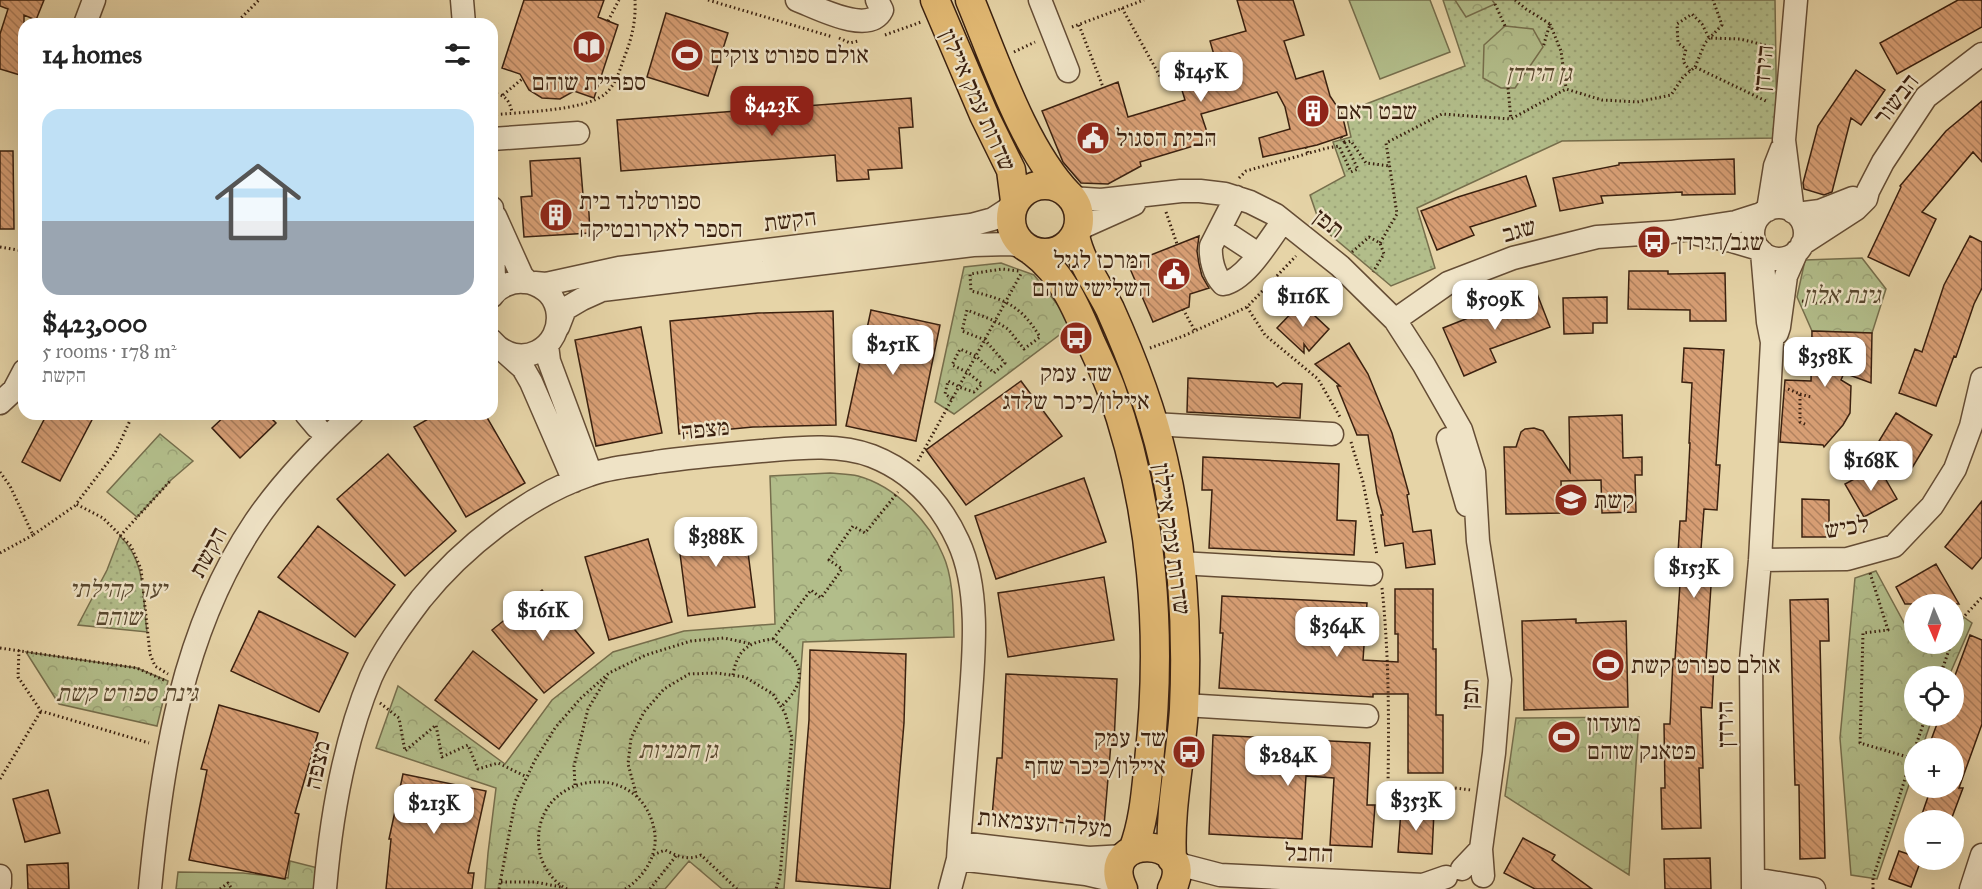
<!DOCTYPE html>
<meta charset="utf-8">
<style>
:root{--surface:#fff;--page:#f2f2f2;--text:#222;--muted:#767676;--line:#e0e0e0;--accent:#8f2418}
body{margin:0;font-family:"IM FELL Great Primer","Frank Ruhl Libre",serif;background:var(--page);color:var(--text);height:100vh;display:flex;flex-direction:column;font-size:22px;white-space:nowrap}
*{box-sizing:border-box;margin:0}
p{font-size:20px;color:var(--muted)}
.icon{flex:none;width:33px;height:33px;fill:none;stroke:currentColor;stroke-width:2;stroke-linecap:round;stroke-linejoin:round}
.map{position:relative;flex:1;overflow:hidden}
.drawer{position:absolute;left:18px;top:18px;width:480px;height:402px;display:flex;flex-direction:column;background:var(--surface);border-radius:18px;box-shadow:0 6px 24px #0002}
.drawer>*{flex:none}
.needle{width:39px;rotate:178deg}
.buttons{position:absolute;left:1904px;top:594px;display:grid;gap:12px}
.buttons a{display:grid;place-items:center;width:60px;height:60px;border-radius:50%;background:var(--surface);box-shadow:0 6px 24px #0002;font-size:30px}
.price{position:absolute;translate:-50% -51px;padding:0 14px;border-radius:12px;background:#fff;color:#222;font-size:20px;line-height:39px;filter:drop-shadow(0 2px 3px #0008)}
.price::after{content:'';position:absolute;left:50%;top:36px;width:18px;height:14px;margin-left:-9px;background:inherit;clip-path:polygon(0 0,100% 0,50% 100%)}
.price.selected{background:var(--accent);color:#fff}
ul{padding:0;list-style:none}
li{display:grid;align-content:center;gap:12px;height:318px;padding:0 24px}
li+li{border-top:2px solid var(--line)}
li span{display:grid;place-items:center;height:186px;border-radius:18px;color:#555}
li>.icon{margin-inline-start:auto}
span .icon{width:108px;height:108px;fill:#fffc;stroke-width:1}
li b{font-size:26px}
h2{display:flex;justify-content:space-between;align-items:center;height:72px;padding:0 24px;font-size:26px}
.map>svg:first-child{display:block}
</style>
<div class="map">
<svg width="1982" height="889" viewBox="0 0 1982 889">
<defs>
<pattern id="grass-dots" width="8" height="8" patternUnits="userSpaceOnUse" patternTransform="scale(1.5)"><rect width="8" height="8" fill="#b2bd8a"/><path d="M2 2h.1M6 6h.1" fill="none" stroke="#9aa276" stroke-width="1.8" stroke-linecap="round"/></pattern>
<pattern id="forest-crowns" width="20" height="18" patternUnits="userSpaceOnUse" patternTransform="scale(1.5)"><rect width="20" height="18" fill="#b2bd8a"/><path d="M2 6a3 3 0 1 1 6 0M12 15a3 3 0 1 1 6 0" fill="none" stroke="#9aa276"/></pattern>
<pattern id="building-back-hatch" width="6" height="6" patternUnits="userSpaceOnUse" patternTransform="scale(1.5)"><rect width="6" height="6" fill="#d89f75"/><path d="M-1 5l2 2M0 0l6 6M5-1l2 2" fill="none" stroke="#b0815e"/></pattern>
</defs>
<rect width="100%" height="100%" fill="#e6d4a7"/>
<filter id="stains"><feTurbulence type="fractalNoise" baseFrequency=".00333" numOctaves="4"/><feColorMatrix values="0 0 0 0 .2 0 0 0 0 .09 0 0 0 0 .02 0 0 0 .5 -.17"/></filter>
<radialGradient id="worn" r=".72"><stop offset=".6" stop-color="#630" stop-opacity="0"/><stop offset="1" stop-color="#630" stop-opacity=".3"/></radialGradient>
<path fill="url(#grass-dots)" stroke="#766e4c" stroke-width="1.5" d="M1443 0H1775L1777 138 1562 141 1417 208 1435 268 1391 286 1321 227 1310 195 1345 176 1333 142 1351 137 1345 110 1366 104 1465 66Z
M120 536C147 563 142 597 147 632L78 625 107 570Z"/>
<path fill="url(#forest-crowns)" stroke="#766e4c" stroke-width="1.5" d="M1455 0H1492L1495 4 1466 17Z
M1505 26 1533 29 1543 47 1515 88H1501L1483 78 1484 45Z
M1862 258 1886 289 1872 333 1812 331 1797 297 1805 260Z
M1001 263 1034 275 1065 314 1070 327 954 414 935 402 964 267Z
M160 434 193 461 171 480 137 517 107 492Z
M830 473C839 474 849 474 858 476 895 486 929 521 943 555 954 579 953 612 954 637L803 642 784 889H722L689 861 665 889H485L488 853 496 788 376 748 398 686 505 764 552 700 613 652 684 631 775 624 770 476Z
M1876 571 1908 630 1914 628V644H1953V612L1955 611 1972 623 1949 676H1914V716H1933L1922 748H1914V770L1877 879 1851 875 1840 738 1855 578Z
M26 652 137 668 168 681 157 726 59 704Z
M1639 717 1629 875 1505 796 1516 718Z
M290 861 322 869 319 889H176L178 872 243 873 288 878Z"/>
<path fill="#b2bd8a" stroke="#766e4c" stroke-width="1.5" d="M1349 0H1430L1450 52 1380 79Z"/>
<path fill="url(#building-back-hatch)" stroke="#3a200f" stroke-width="1.5" d="M0 0H44L36 20 24 15V62L20 75 0 69V34L8 9 0 6Z
M524 0H604L598 17 618 25 594 98 574 91 560 99 542 98 529 90 520 74 502 68Z
M1237 0H1293L1304 35 1284 41 1296 79 1323 71 1330 96 1342 114 1347 135 1317 145 1263 157 1259 138 1290 129 1285 107 1277 92 1201 114 1210 141 1140 162 1141 166 1108 184 1081 183 1063 162 1042 111 1118 82 1128 117 1185 100 1177 74 1216 62 1210 41 1246 31Z
M1958 0H1982V27L1897 74 1880 43Z
M666 13 728 33 708 96 647 77Z
M1856 70 1885 90 1861 125 1851 118 1832 192 1824 195 1804 189 1803 183 1818 126Z
M911 98 913 127 899 128 902 168 868 170 869 179 837 181 835 155 621 171 617 120Z
M1982 101V162L1973 152 1922 212 1936 219 1909 276 1868 257 1901 187 1900 186 1946 131Z
M0 151H13L14 229H0Z
M580 158 583 195H588L590 233 524 237 521 197 532 196 530 161Z
M1734 159 1735 194 1682 195V192L1601 196 1603 203 1560 211 1553 178 1619 165V163Z
M1526 176 1536 206 1470 227 1474 235 1437 250 1421 211 1458 197Z
M1199 236 1197 251 1199 264 1202 276 1209 288 1190 294 1189 307 1153 322 1128 264Z
M1970 236 1982 242V288L1974 304 1956 357 1954 356 1936 406 1899 393 1915 349 1922 352 1944 285Z
M1629 271H1668V274L1725 273 1726 321H1690V310L1628 309Z
M1536 291 1550 327 1490 349 1496 362 1464 376 1443 328Z
M1607 297V323H1593V333L1564 334 1563 298Z
M1301 303 1329 329 1309 351 1304 344V353L1277 328Z
M871 310 940 325 916 441 846 426Z
M833 311 836 425 753 427 679 434 670 321 758 313Z
M641 327 662 433 596 446 575 340Z
M1812 331 1872 333 1871 383 1844 373 1841 380 1851 386 1850 413 1843 425 1824 447 1823 445 1780 442 1785 380 1811 381Z
M1349 343 1368 374 1392 433 1409 494 1407 495 1413 532 1431 530 1435 564 1406 568 1403 543 1385 546 1381 515H1383L1377 493 1368 435H1357L1337 386H1340L1315 364Z
M1684 348 1724 350 1716 465H1720L1717 510 1704 509 1701 549 1715 550 1714 571H1712L1706 661H1714L1712 708 1701 707 1703 768H1699L1701 828 1662 829 1661 788H1665L1664 724H1670L1673 659H1675L1681 569H1677L1680 521H1686L1690 443H1689L1692 383 1682 382Z
M1188 378 1273 383 1277 387 1283 383 1302 384 1300 418 1187 412Z
M1021 381 1062 436 966 505 926 450Z
M1896 413 1932 435 1909 473 1873 451Z
M47 414H95L60 481 22 462Z
M227 414H267L276 423 240 458 212 428Z
M437 414H485L525 483 466 517 414 427Z
M1622 415 1623 458 1642 457V475H1635L1636 512 1602 513 1601 480 1561 481 1562 513 1506 514 1504 447H1516L1521 432 1525 429 1534 428 1543 431 1570 472 1569 417Z
M388 454 456 531 405 576 337 499Z
M1203 457 1339 464 1337 520 1356 521 1354 555 1209 548 1212 490H1202Z
M1878 466 1897 499 1864 517 1845 484Z
M1084 478 1106 542 996 579 975 516Z
M1802 499 1829 500V537H1802Z
M1982 501V557L1972 569 1945 547Z
M744 521 755 607 688 616 677 530Z
M318 526 395 585 355 637 278 577Z
M648 539 672 622 609 640 585 557Z
M1936 564 1959 604H1905L1896 587Z
M1104 577 1114 640 1008 657 998 593Z
M1395 589H1433V649H1436V715H1443V773H1408V694H1373V697L1219 688 1223 633H1220L1222 596 1367 603 1363 660 1398 662V634H1395Z
M542 590 594 653 544 693 492 630Z
M1828 599 1829 641H1820L1825 858 1800 859 1799 785H1795L1790 600Z
M259 611 348 653 319 712 231 671Z
M1576 619V623L1626 621 1628 707 1524 710 1522 621Z
M1970 635 1982 640V724L1959 788H1963L1951 820H1931L1921 817 1931 788H1953V748H1928L1940 716H1953V681Z
M810 650 906 654 904 723 890 889 796 881 809 720Z
M473 651 537 700 499 749 435 700Z
M1006 674 1117 679 1114 743H1111L1104 826 992 817 997 758H1002Z
M219 705 318 733 295 813 299 814 285 879 189 860 207 770 201 769Z
M1213 735 1370 743 1367 805H1375L1372 847 1330 845 1334 778 1306 776 1302 839 1209 834Z
M403 774 486 791 468 873H474L472 889H386L391 839H389Z
M48 790 60 833 25 842 13 799Z
M1401 810 1434 812 1432 854 1398 852Z
M1523 838 1555 855 1552 860 1592 889H1535L1504 873Z
M1899 851 1914 856V860H1921L1911 887 1889 879Z
M1710 858 1711 889H1665L1664 859Z
M68 863 69 889H28L27 865Z"/>
<g fill="none" stroke-linecap="round" stroke-linejoin="round">
<g stroke="#654d35" stroke-width="25">
<path id="minor" d="M462 0 464 24
M797 0C816 7 869 36 882 10L877 0
M1040 0 1068 71
M85 24 94 0
M492 139 578 133
M1236 197 1211 246C1210 259 1214 275 1223 284 1246 280 1269 240 1283 221
M1071 198 1101 200 1181 191H1200L1225 194 1250 202 1276 215 1340 266 1395 320 1424 365 1461 430 1474 472 1478 541 1500 680 1494 753 1481 849 1483 876
M1753 233a26 26 0 1 1 52 0a26 26 0 1 1-52 0Z
M492 208 494 279 492 294
M1768 210 1775 166 1782 148
M1793 212 1784 140 1796 0
M1797 214 1820 211 1853 198
M495 216 522 276 528 282
M1078 229 1134 204
M1220 229 1258 254
M1697 234 1732 241 1759 249
M1802 244 1856 209 1866 199 1868 191 1883 162 1926 97 1982 54
M535 283 546 284 619 268 971 225 993 219 1013 206
M492 296C499 286 512 281 524 282 532 282 538 285 545 290 552 295 555 301 557 309 565 349 518 372 492 341
M1395 320 1448 283 1513 258 1597 237 1671 232 1736 222 1761 214
M558 327 565 309 582 299 602 290 973 245 1009 244 1022 246
M1777 333 1779 327 1786 276 1797 251
M547 345 549 361 591 474
M505 352 523 368 531 382 574 481
M0 403 14 390 24 371
M306 414 317 427
M1153 424 1332 434
M1448 439 1467 505
M1760 560 1847 559 1894 546 1932 506 1955 469 1971 426 1982 379
M1180 563 1371 574
M1184 705 1367 716
M959 843 1089 858 1125 856
M958 859 1086 874 1120 882
M1174 863 1220 875 1423 885 1446 877
M1462 869 1481 849
M0 876V884
M1754 879 1814 889
M150 889C162 762 182 630 255 522 282 482 316 447 352 414
M325 889C331 818 343 744 371 677 383 650 403 623 421 599 462 548 527 496 589 475 610 467 634 466 656 462 691 457 726 454 761 451 797 448 837 443 872 456 913 472 940 502 958 541 982 592 973 664 969 719 966 760 962 801 959 843L958 859 950 889
M1753 889 1751 660 1760 560 1772 342 1768 322 1762 252
M1971 889 1982 855"/>
</g>
<g stroke="#3a200f" stroke-width="31">
<path id="major" d="M935 0 984 115 1011 170 1015 201
M970 0C995 60 1024 149 1069 195
M1011 219a34 34 0 1 1 68 0a34 34 0 1 1-68 0Z
M1075 235C1080 262 1098 285 1110 309 1132 358 1151 407 1163 459 1182 541 1188 625 1184 709 1181 758 1169 809 1172 859
M1033 252C1062 273 1078 311 1091 343 1098 358 1105 373 1111 389 1153 506 1163 637 1149 761 1146 790 1144 822 1133 850
M1123 889C1096 832 1200 835 1172 889"/>
</g>
<path stroke="#3a200f" stroke-width="3" stroke-dasharray="1.5 3" stroke-linecap="butt" d="M708 0 833 37
M1515 0 1526 9 1550 24 1543 47
M1495 4 1505 26
M1122 8 1162 80 1180 84
M608 21 619 0
M235 24 259 0
M1550 24 1561 51 1566 88
M1079 25 1103 87
M1072 27 1144 0
M885 35 921 22
M839 38 850 43 858 41
M1014 52 1035 42
M1695 67 1705 43 1722 25 1713 0
M1690 71 1683 61 1686 49 1678 43 1677 24 1692 14 1702 24 1709 38 1740 39 1772 47
M1508 88 1511 119
M492 93C505 95 509 99 512 112
M503 95 522 79
M492 115C520 112 584 111 605 94 615 86 620 70 624 58 632 38 636 21 635 0
M1341 137 1345 143
M1306 147 1308 153
M1239 178 1246 171 1327 148 1339 146 1351 172 1358 169 1345 143 1351 141 1366 163 1390 166
M1166 212 1177 244
M1380 243 1397 214 1386 143 1442 114 1511 119 1566 89 1602 100 1637 102 1671 95 1683 77 1695 67 1768 102
M0 247 24 251
M1352 252 1369 237 1380 243 1384 254 1373 272
M1802 301 1821 304 1833 300
M1247 307 1265 335 1318 379 1340 417
M1183 309 1195 331
M1792 346 1811 350
M1150 348 1186 335 1247 307 1296 256
M1788 389 1800 394V422L1807 425
M1800 394 1811 397
M952 399 945 394 948 381 959 387 974 392 982 384 967 372 952 365 960 349 976 356 994 373 1005 363 985 340 962 331 967 310 995 321 1008 329 1024 349 1040 337C1021 306 1007 300 971 291L970 274 1002 269 1019 271
M133 414 115 453 76 504 103 518 131 546 141 569 150 654 155 666 168 674
M1351 442 1363 482 1377 555
M918 461 1022 272
M0 472 10 486 33 535 76 505
M120 536 171 480
M0 553 33 535
M1870 573 1888 630 1863 633 1860 743 1911 758
M1382 588C1389 654 1389 720 1388 786H1439L1471 790
M773 639 811 590 821 598 842 569 829 560 853 526 865 533 898 492
M1953 639 1959 622 1982 597
M0 648 137 668 166 681
M19 650 18 677 41 711 149 743
M733 675C737 650 748 642 773 639 803 662 810 678 781 707
M1940 676 1951 644
M380 703 399 718 405 751 436 725 442 757 468 745 478 769 498 763 527 777
M1915 748 1926 716
M0 779 41 711
M575 785 574 766 588 709 607 677
M637 797 628 764 631 738 644 712 664 689 689 674 716 673 745 677 773 694 785 713 792 738 780 876 776 889
M653 855 665 850C677 856 688 861 701 855L737 889
M501 882H535L561 887
M220 889 228 883 232 889
M499 889 515 802 535 760 555 728 580 699 609 673 646 655 691 641 724 638 752 644
M567 889C554 883 543 867 540 854 524 771 645 753 655 835 657 857 643 878 625 889
M650 889 676 856
M1873 889V878L1914 751"/>
<use href="#minor" stroke="#efe3c6" stroke-width="22"/>
<use href="#major" stroke="#e3ba74" stroke-width="28"/>
</g>
<defs>
<g id="library-disc" transform="scale(1.725)"><circle r="9.5" fill="#8f2418" stroke="#efe3c6"/><path d="M-6-4Q-3-5.5-.7-3.5V5Q-3 3-6 4ZM6-4Q3-5.5 .7-3.5V5Q3 3 6 4Z" fill="#fff"/></g>
<g id="stadium-disc" transform="scale(1.725)"><circle r="9.5" fill="#8f2418" stroke="#efe3c6"/><path d="M0-5a6.5 5 0 1 0 0 10a6.5 5 0 1 0 0-10ZM-3.5-1.8h7v3.6h-7Z" fill="#fff"/></g>
<g id="building-disc" transform="scale(1.725)"><circle r="9.5" fill="#8f2418" stroke="#efe3c6"/><path d="M-4-6H4V6H1V3H-1V6H-4ZM-2.5-4.3h1.7v1.8h-1.7ZM.8-4.3h1.7v1.8H.8ZM-2.5-1h1.7V.8h-1.7ZM.8-1h1.7V.8H.8Z" fill="#fff"/></g>
<g id="civic-disc" transform="scale(1.725)"><circle r="9.5" fill="#8f2418" stroke="#efe3c6"/><path d="M-.6-6.5H3V-4.5H.6V-3L4-1V1h2V6H-6V1h2V-1L-.6-3ZM-1.2 2.5V6h2.4V2.5Z" fill="#fff"/></g>
<g id="bus-disc" transform="scale(1.725)"><circle r="9.5" fill="#8f2418" stroke="#efe3c6"/><path d="M-5-6H5V4H4V6H2V4H-2V6H-4V4H-5ZM-3.5-4V0h7V-4ZM-3.5 1.2v1.5H-2V1.2ZM2 1.2v1.5H3.5V1.2Z" fill="#fff"/></g>
<g id="school-disc" transform="scale(1.725)"><circle r="9.5" fill="#8f2418" stroke="#efe3c6"/><path d="M0-5L7-2L0 1L-7-2ZM-4 1L0 2.5L4 1V4Q0 6-4 4Z" fill="#fff"/></g>
</defs>
<g fill-rule="evenodd">
<use href="#library-disc" x="589" y="47"/>
<use href="#stadium-disc" x="687" y="55"/>
<use href="#building-disc" x="1313" y="111"/>
<use href="#civic-disc" x="1093" y="138"/>
<use href="#building-disc" x="556" y="215"/>
<use href="#bus-disc" x="1654" y="242"/>
<use href="#civic-disc" x="1174" y="274"/>
<use href="#bus-disc" x="1076" y="338"/>
<use href="#school-disc" x="1571" y="500"/>
<use href="#stadium-disc" x="1608" y="665"/>
<use href="#stadium-disc" x="1564" y="737"/>
<use href="#bus-disc" x="1189" y="752"/>
</g>
<g text-anchor="middle" dominant-baseline="central" stroke-width="4.5" stroke-linejoin="round" paint-order="stroke">
<g font-size="24" fill="#3a200f" stroke="#efe3c6" text-anchor="start">
<text x="710" y="55">אולם ספורט צוקים</text>
<text x="589" y="82" text-anchor="middle">ספריית שוהם</text>
<text x="1336" y="111">שבט ראם</text>
<text x="1116" y="138">הבית הסגול</text>
<text x="579" y="201">ספורטלנד בית<tspan x="579" dy="28">הספר לאקרובטיקה</tspan></text>
<text x="1677" y="242">שגב/הירדן</text>
<text x="1151" y="260" text-anchor="end">המרכז לגיל<tspan x="1151" dy="28">השלישי שוהם</tspan></text>
<text x="1076" y="373" text-anchor="middle">שד. עמק<tspan x="1076" dy="28">איילון/כיכר שלדג</tspan></text>
<text x="1594" y="500">קשת</text>
<text x="1631" y="665">אולם ספורט קשת</text>
<text x="1587" y="723">מועדון<tspan x="1587" dy="28">פטאנק שוהם</tspan></text>
<text x="1166" y="738" text-anchor="end">שד. עמק<tspan x="1166" dy="28">איילון/כיכר שחף</tspan></text>
</g>
<g font-size="24" fill="#3a200f" stroke="#efe3c6">
<text transform="translate(1763 68) rotate(-85)">הירדן</text>
<text transform="translate(1896 99) rotate(-52)">הבשור</text>
<text transform="translate(978 100) rotate(66)">שדרות עמק איילון</text>
<text transform="translate(790 220) rotate(-7)">הקשת</text>
<text transform="translate(1329 223) rotate(38)">תפן</text>
<text transform="translate(1519 230) rotate(-16)">שגב</text>
<text transform="translate(705 429) rotate(-6)">מצפה</text>
<text transform="translate(1847 527) rotate(-9)">לכיש</text>
<text transform="translate(1172 539) rotate(82)">שדרות עמק איילון</text>
<text transform="translate(208 552) rotate(-62)">הקשת</text>
<text transform="translate(1470 694) rotate(-88)">תפן</text>
<text transform="translate(1725 724) rotate(-91)">הירדן</text>
<text transform="translate(317 765) rotate(-78)">מצפה</text>
<text transform="translate(1045 823) rotate(5)">מעלה העצמאות</text>
<text transform="translate(1309 853) rotate(2)">החבל</text>
</g>
<g font-size="24" font-style="italic" fill="#58472e" stroke="#efe3c6">
<text x="1539" y="73">גן הירדן</text>
<text x="1842" y="295">גינת אלון</text>
<text x="118" y="589">יער קהילתי<tspan x="118" dy="28">שוהם</tspan></text>
<text x="127" y="693">גינת ספורט קשת</text>
<text x="678" y="750">גן חמניות</text>
</g>
</g>
<rect width="100%" height="100%" filter="url(#stains)"/>
<rect width="100%" height="100%" fill="url(#worn)"/>
</svg>
<div class="buttons">
<a><svg class="needle" viewBox="-14 -14 28 28"><path d="M0-13l5 13h-10z" fill="#e53935"/><path d="M0 13l5-13h-10z" fill="#767676"/></svg></a>
<a><svg class="icon" aria-label="locate" viewBox="0 0 24 24"><circle cx="12" cy="12" r="6"/><path d="M12 2v4M12 18v4M2 12h4M18 12h4"/></svg></a>
<a>+</a>
<a>−</a>
</div>
<b class="price" style="left:1201px;top:103px">$145K</b>
<b class="price selected" style="left:772px;top:137px">$423K</b>
<b class="price" style="left:1303px;top:328px">$116K</b>
<b class="price" style="left:1495px;top:331px">$509K</b>
<b class="price" style="left:893px;top:376px">$251K</b>
<b class="price" style="left:1825px;top:388px">$358K</b>
<b class="price" style="left:1871px;top:492px">$168K</b>
<b class="price" style="left:716px;top:568px">$388K</b>
<b class="price" style="left:1694px;top:599px">$153K</b>
<b class="price" style="left:543px;top:642px">$161K</b>
<b class="price" style="left:1337px;top:658px">$364K</b>
<b class="price" style="left:1288px;top:787px">$284K</b>
<b class="price" style="left:1416px;top:832px">$353K</b>
<b class="price" style="left:434px;top:835px">$213K</b>
<section class="drawer">
<h2>14 homes<svg class="icon" aria-label="filters" viewBox="0 0 24 24"><path d="M4 7h16M4 17h16"/><circle cx="9" cy="7" r="2"/><circle cx="15" cy="17" r="2"/></svg></h2>
<ul>
<li><span style="background:linear-gradient(#bfe0f5 60%,#9aa5b1 0)"><svg class="icon" aria-label="home" viewBox="0 0 24 24"><path d="M3 11l9-7 9 7M6 9v11h12V9"/></svg></span><div><b>$423,000</b><p>5 rooms · 178 m²</p><p>הקשת</p></div></li>
</ul>
</section>
</div>
